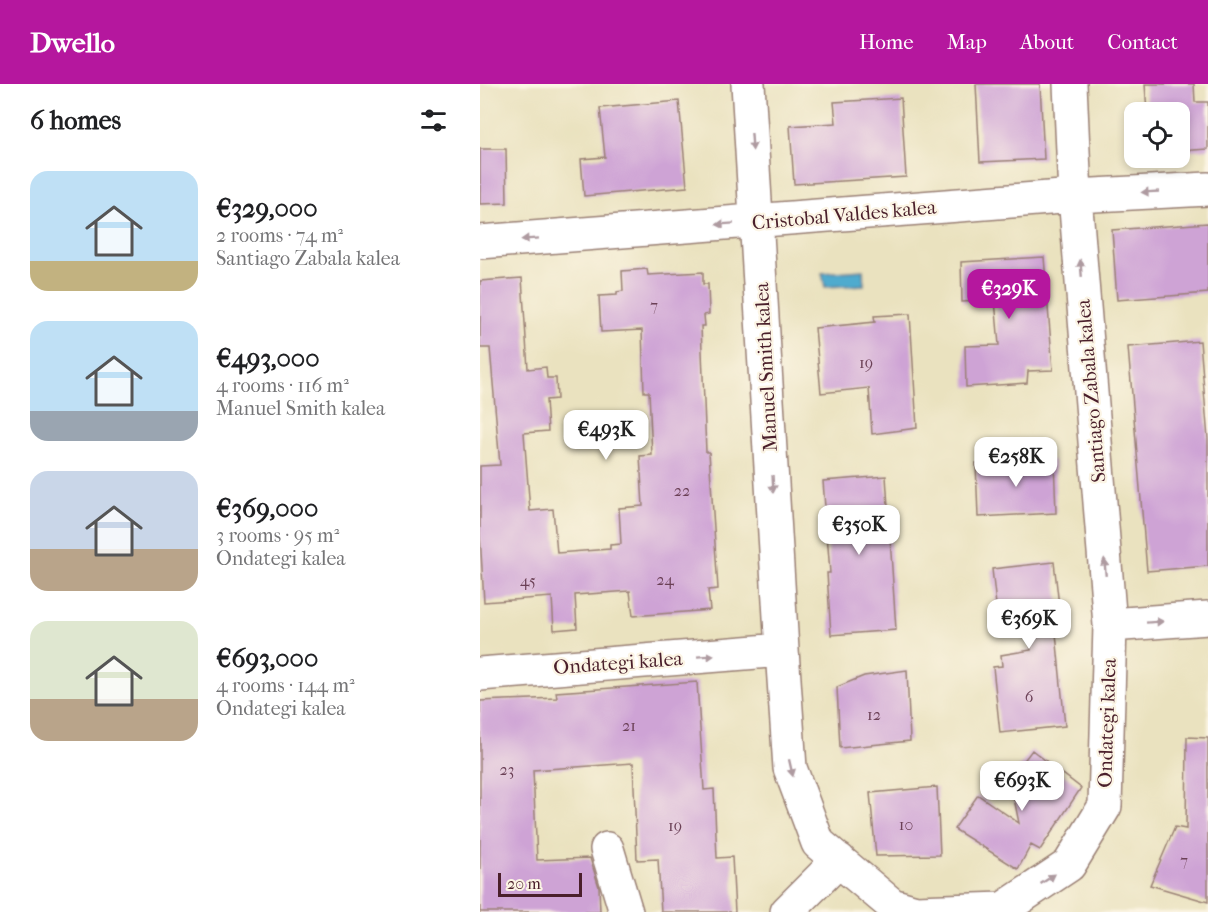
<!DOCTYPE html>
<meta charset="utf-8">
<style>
:root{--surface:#fff;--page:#f6f6f6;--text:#202124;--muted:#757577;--accent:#b5179e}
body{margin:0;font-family:"IM FELL French Canon",serif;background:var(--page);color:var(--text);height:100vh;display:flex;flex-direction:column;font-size:22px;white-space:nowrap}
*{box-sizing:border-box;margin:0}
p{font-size:20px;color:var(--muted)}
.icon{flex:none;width:33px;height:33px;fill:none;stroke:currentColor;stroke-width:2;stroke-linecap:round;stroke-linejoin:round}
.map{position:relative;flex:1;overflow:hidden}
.drawer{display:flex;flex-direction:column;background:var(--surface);width:480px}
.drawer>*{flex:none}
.tools{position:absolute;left:644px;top:18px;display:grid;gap:12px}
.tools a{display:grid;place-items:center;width:66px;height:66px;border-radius:12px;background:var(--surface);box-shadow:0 3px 9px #0003;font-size:30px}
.scale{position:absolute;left:18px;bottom:15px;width:84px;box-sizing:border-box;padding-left:6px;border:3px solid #4a1f2b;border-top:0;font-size:16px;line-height:21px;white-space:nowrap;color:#4a1f2b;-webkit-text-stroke:4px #fcf5e5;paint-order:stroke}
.price{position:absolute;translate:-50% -51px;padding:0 14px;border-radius:12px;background:#fff;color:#222;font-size:20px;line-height:39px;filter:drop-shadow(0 2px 3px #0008)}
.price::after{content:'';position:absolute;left:50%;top:36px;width:18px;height:14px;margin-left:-9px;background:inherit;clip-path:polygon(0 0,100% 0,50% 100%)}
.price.on{background:var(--accent);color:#fff}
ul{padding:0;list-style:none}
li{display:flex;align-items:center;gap:18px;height:150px;padding:0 30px}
li span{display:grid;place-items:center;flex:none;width:168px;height:120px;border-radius:18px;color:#555}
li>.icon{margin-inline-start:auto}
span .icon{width:72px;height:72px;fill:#fffc;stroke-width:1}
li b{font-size:26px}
h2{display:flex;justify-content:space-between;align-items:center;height:72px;padding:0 30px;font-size:26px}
header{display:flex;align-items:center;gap:36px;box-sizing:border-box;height:84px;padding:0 30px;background:var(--accent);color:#fff}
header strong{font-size:28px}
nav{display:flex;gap:33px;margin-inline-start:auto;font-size:21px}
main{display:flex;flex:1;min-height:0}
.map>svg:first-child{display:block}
</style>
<header>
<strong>Dwello</strong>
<nav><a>Home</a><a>Map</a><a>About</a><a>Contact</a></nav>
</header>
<main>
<section class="drawer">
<h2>6 homes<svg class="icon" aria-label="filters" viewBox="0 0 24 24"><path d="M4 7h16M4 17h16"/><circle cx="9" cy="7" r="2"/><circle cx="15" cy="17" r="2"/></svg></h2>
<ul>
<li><span style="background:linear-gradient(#bfe0f5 75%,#c2b280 0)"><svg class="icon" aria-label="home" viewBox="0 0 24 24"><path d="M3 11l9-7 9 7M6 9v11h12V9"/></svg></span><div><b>€329,000</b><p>2 rooms · 74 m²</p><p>Santiago Zabala kalea</p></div></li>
<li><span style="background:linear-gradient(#bfe0f5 75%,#9aa5b1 0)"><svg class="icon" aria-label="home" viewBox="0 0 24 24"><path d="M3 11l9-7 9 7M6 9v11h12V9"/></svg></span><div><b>€493,000</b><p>4 rooms · 116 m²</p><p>Manuel Smith kalea</p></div></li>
<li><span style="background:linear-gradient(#c9d6e8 65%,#b9a48a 0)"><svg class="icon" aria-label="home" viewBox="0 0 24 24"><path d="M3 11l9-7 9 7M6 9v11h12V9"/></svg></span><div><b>€369,000</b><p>3 rooms · 95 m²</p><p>Ondategi kalea</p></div></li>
<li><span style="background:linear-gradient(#dfe7d0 65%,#b9a48a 0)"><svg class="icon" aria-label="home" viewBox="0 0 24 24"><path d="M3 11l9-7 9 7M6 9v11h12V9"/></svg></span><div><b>€693,000</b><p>4 rooms · 144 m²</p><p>Ondategi kalea</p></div></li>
</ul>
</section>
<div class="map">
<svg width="728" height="828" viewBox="0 0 728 828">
<rect width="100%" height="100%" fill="#fcf5e5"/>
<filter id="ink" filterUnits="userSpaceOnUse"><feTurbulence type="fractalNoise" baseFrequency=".0167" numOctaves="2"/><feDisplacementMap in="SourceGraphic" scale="12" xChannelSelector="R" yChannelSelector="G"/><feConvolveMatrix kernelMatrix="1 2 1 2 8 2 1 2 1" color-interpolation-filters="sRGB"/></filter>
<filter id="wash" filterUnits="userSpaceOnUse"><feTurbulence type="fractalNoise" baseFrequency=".008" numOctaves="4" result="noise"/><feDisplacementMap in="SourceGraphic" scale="24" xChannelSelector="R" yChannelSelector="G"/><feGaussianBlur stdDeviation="1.35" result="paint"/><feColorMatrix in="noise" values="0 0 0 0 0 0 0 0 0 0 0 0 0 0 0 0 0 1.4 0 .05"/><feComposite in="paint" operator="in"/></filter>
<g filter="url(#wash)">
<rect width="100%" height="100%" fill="#eae2bf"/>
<path fill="#50abce" stroke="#4d657c" stroke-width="1.5" d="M383 186 384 201 345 203 342 189Z"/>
<g id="blocks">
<path fill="#cea3d5" d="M496 0H560L564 75 500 78Z
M665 0H714L715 18H728V65L699 67V28H667Z
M421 14 426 93 314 100 310 42 356 39 354 18Z
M199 17 207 103 104 112 101 75 125 73 120 24Z
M0 65H26L27 119 0 120Z
M728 139V209L637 216 632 146Z
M564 173 573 286 548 287 547 299 486 303 485 262 519 261 515 216 482 218 481 178Z
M167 185 168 191 223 188V200H228L229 230 224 231 225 242H221L226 368H229L238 505 228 506 230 526 153 532 150 507 95 511 97 544 74 546 72 513 4 518 0 451V382L20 381 10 264H0V197L42 194 48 285 66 283 67 294H76L77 315 66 316 68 347 44 349 50 427 73 425 77 469 130 465V461L141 460 139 424 163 422 160 372 172 371 169 308H164L162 246 121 248 119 212 137 211V208L143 207 142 187Z
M430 230 437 344 392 350 389 304 341 309 335 244 395 238 394 232Z
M720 257 728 355V482L667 487 648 263Z
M574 376 576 429 498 433 496 379Z
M406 392 416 546 351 551 347 489H350L343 397Z
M574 478 581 539H575L585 642 520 649 513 583 522 582 521 571 551 566 548 537 518 539 512 485Z
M427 586 430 657 360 664 357 603 384 592Z
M217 598 224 706 234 705 237 774 252 773 255 828H181L178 775 157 776 153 679 53 686 57 776 110 774 119 803 120 828H0V617L77 614 76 608Z
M707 653 728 654V818L670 801 695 743 706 745Z
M552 666 601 704 560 766 551 761 538 785 474 745 498 711 539 739 530 695Z
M457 703 460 771 396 772 390 709Z"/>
</g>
</g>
<g filter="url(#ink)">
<use href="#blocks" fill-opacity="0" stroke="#9a8075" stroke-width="1.5"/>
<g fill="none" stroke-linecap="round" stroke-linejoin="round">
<g stroke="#9a8075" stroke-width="36">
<path id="minor" d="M268 0 302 566
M590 0 595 112 630 541
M0 158 595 112 728 105
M0 590 302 566 310 684 338 759 412 821 436 828 523 825 589 781 625 722 630 541 728 534
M127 765 146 828
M307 828 359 776"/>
</g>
<use href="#minor" stroke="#fff" stroke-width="33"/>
</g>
<defs><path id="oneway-solid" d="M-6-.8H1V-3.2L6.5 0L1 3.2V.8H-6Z" transform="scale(1.5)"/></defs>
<g fill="#ae9aa0">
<use href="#oneway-solid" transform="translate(272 58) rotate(86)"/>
<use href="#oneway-solid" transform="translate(670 108) rotate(177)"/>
<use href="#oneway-solid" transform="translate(245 140) rotate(176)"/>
<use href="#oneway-solid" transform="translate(50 155) rotate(176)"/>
<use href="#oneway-solid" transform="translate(601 184) rotate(-95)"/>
<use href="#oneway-solid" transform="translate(293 400) rotate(87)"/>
<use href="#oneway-solid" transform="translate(625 483) rotate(-95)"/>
<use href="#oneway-solid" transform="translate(675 538) rotate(-4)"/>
<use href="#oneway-solid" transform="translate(226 572) rotate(-4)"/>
<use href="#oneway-solid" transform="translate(311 684) rotate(77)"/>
<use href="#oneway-solid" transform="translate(568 795) rotate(-34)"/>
</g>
</g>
<g text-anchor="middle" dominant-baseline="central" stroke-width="4.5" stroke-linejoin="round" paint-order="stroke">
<g font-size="16" fill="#6b4056">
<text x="174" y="221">7</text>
<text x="386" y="278">19</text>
<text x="202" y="406">22</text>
<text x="185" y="495">24</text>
<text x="48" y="496">45</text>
<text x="549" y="612">6</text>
<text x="394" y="630">12</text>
<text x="149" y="641">21</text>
<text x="27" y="685">23</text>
<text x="426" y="740">10</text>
<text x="195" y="741">19</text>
<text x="704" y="776">7</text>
</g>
<g font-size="20" fill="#4a1f2b" stroke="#fcf5e5">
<text transform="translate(364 131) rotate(-5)">Cristobal Valdes kalea</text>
<text transform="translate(286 283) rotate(-93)">Manuel Smith kalea</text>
<text transform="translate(611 307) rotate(-95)">Santiago Zabala kalea</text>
<text transform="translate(138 579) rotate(-4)">Ondategi kalea</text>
<text transform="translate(627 639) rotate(-88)">Ondategi kalea</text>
</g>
</g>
</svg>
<div class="tools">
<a><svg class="icon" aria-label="locate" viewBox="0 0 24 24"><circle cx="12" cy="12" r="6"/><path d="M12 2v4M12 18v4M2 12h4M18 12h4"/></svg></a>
</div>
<div class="scale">20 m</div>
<b class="price on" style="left:529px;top:236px">€329K</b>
<b class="price" style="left:126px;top:377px">€493K</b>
<b class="price" style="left:536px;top:404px">€258K</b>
<b class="price" style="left:379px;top:472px">€350K</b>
<b class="price" style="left:549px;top:566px">€369K</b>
<b class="price" style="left:542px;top:728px">€693K</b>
</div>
</main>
